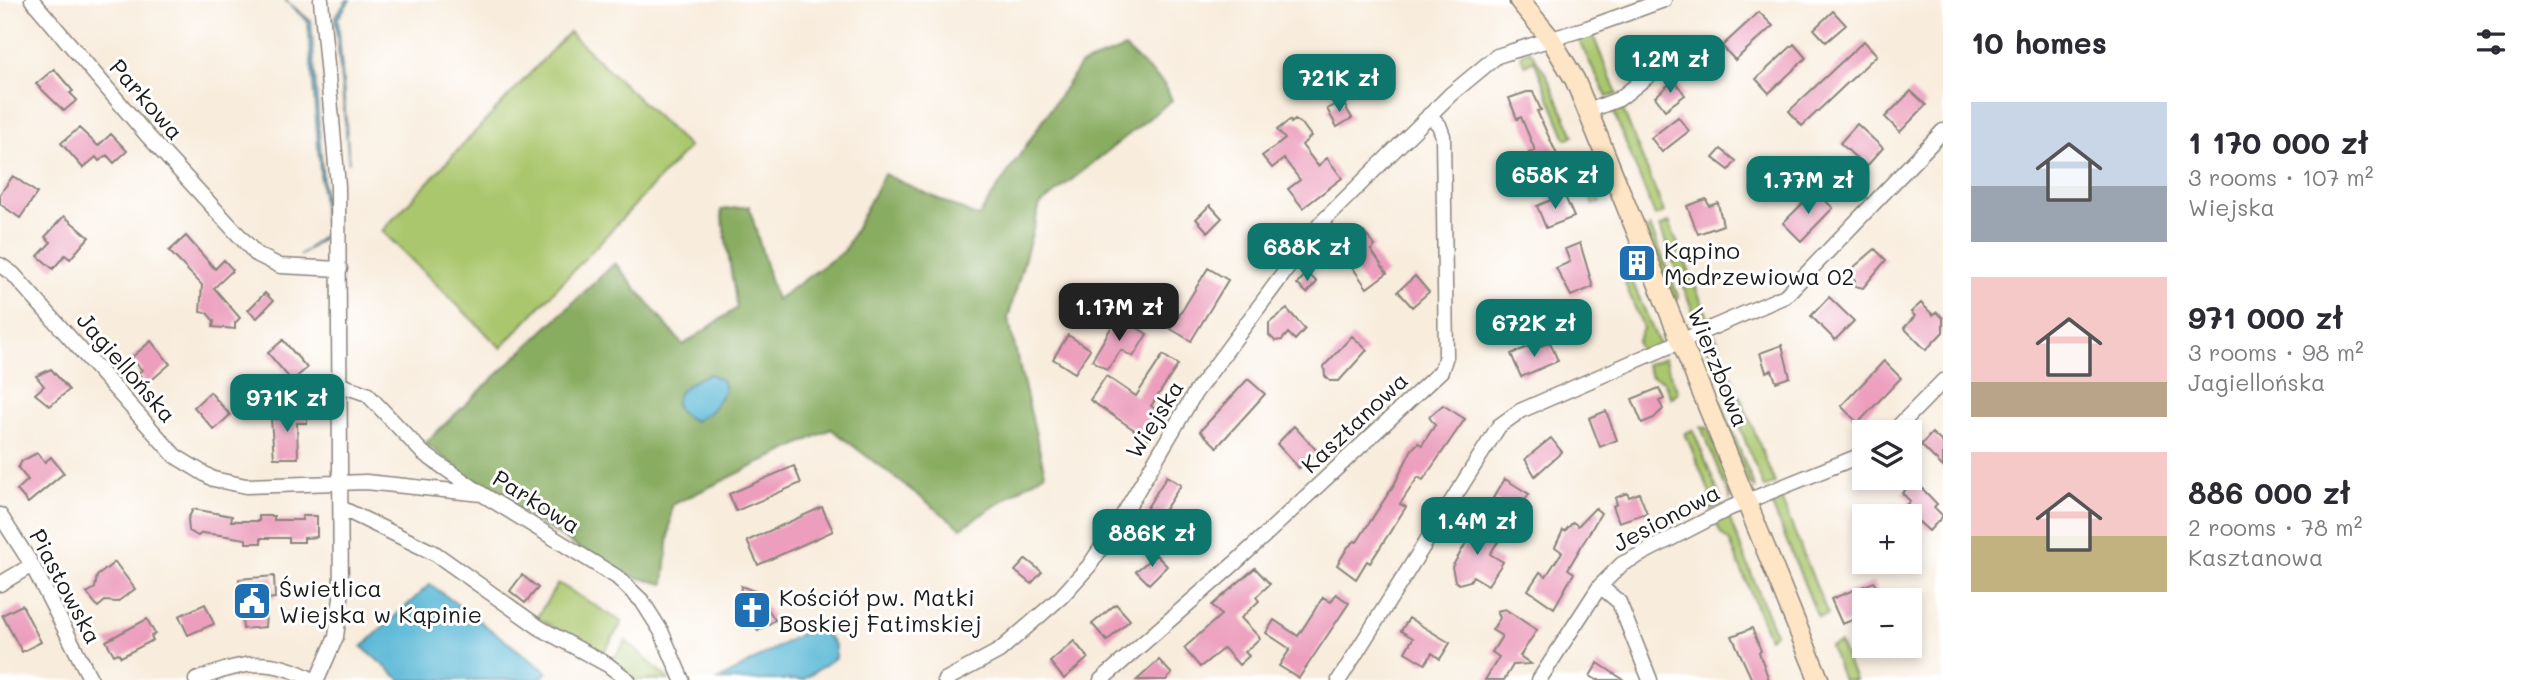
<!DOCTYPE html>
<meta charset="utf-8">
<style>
:root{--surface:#fff;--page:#f2f2f3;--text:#2b2b33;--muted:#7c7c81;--accent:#0f766e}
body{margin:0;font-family:Mali,sans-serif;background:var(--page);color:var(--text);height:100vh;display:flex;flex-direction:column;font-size:26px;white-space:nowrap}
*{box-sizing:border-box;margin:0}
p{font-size:23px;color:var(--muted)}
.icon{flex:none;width:38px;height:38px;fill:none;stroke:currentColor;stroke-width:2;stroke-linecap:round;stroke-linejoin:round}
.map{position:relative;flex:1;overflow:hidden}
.panel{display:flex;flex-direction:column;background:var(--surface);width:595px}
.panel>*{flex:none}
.tools{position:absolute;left:1852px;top:420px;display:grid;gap:14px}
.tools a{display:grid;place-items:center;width:70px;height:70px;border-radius:0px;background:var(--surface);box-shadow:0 4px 10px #0003;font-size:35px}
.price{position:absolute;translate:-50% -60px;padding:0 16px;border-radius:14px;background:var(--accent);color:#fff;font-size:23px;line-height:46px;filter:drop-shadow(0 2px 4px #0008)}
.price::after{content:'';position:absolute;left:50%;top:42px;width:21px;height:16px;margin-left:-10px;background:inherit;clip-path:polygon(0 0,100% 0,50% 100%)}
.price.selected{background:#222;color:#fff}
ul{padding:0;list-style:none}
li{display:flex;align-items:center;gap:21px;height:175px;padding:0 28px}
li span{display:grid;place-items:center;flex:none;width:196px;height:140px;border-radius:0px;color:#555}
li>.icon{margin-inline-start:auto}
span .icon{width:84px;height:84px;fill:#fffc;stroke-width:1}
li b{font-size:30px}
h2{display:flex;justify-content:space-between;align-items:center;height:84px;padding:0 28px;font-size:30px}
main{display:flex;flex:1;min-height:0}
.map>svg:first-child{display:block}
</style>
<main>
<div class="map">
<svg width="1943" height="680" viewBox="0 0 1943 680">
<rect width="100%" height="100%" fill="#fff"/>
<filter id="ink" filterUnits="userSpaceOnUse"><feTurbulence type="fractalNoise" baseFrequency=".0143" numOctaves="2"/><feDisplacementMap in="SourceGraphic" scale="14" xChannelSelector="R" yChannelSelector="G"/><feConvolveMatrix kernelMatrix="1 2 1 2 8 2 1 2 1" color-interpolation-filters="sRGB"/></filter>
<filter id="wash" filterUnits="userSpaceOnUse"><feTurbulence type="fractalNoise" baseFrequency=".00686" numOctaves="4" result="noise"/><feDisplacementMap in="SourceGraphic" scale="28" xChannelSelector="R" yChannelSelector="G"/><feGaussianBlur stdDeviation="1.57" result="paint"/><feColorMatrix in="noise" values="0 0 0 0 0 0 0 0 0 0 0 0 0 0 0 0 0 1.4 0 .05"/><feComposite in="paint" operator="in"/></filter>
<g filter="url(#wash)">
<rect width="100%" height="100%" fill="#f8ecdc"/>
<path fill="#abc76e" stroke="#647245" stroke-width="2" d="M569 32 689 147 501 348 382 231Z
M1592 33 1617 94 1607 97 1577 37Z
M1530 50 1547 76 1574 136 1566 139 1534 60 1525 65 1521 57 1523 53Z
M1621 105 1664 212 1655 216 1612 108Z
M1584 161 1601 202 1593 205 1576 164Z
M1669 222 1711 325 1700 329 1662 233 1660 227Z
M1650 226 1678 296 1675 304 1646 233Z
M1632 281 1660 346 1642 354 1637 343 1643 328 1625 283Z
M1715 335 1735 385 1727 388 1704 340Z
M1664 358 1678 392 1671 398 1664 381 1651 376 1646 365Z
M1740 396 1775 483 1764 488 1729 400Z
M1721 403 1755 488 1749 484 1718 410Z
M1701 427 1708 428 1732 489 1730 499Z
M1693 430 1723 504 1710 510 1708 502 1710 493 1685 433Z
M1779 494 1828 615 1818 617 1769 498Z
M1728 515 1775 633 1769 638 1730 542 1721 534 1715 520Z
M558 583 622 622 601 657 537 617Z
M626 641 669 680H628L609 665Z
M1840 643 1855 680H1843L1830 646Z"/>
<path fill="#88ac61" stroke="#52643e" stroke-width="2" d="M1125 48 1164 84 1172 100 1040 205 1008 318 1045 473 961 528 831 429 672 505 664 584 619 573 483 488 425 443 615 263 683 345 737 308 721 210 749 206 776 300 844 251 884 174 978 217 1080 65Z"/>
<path fill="#58b7d6" stroke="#3a6a79" stroke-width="2" d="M285 0 311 21 327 235 300 256 325 234 308 22Z
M347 0H350L338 18 349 163 335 17Z
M710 374 722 380 725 390 711 411 695 421C656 405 684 382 710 374Z
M430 584 547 672 539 680H401L362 647Z
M809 629 822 630 835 645V658L803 680H719Z"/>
<g id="blocks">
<path fill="#ec9ebc" d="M1833 11 1846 25 1826 42 1814 29Z
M1759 12 1773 26 1735 60 1722 46Z
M1864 41 1877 55 1802 126 1789 111Z
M1794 44 1806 58 1769 93 1756 79Z
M54 69 73 91 70 93 77 100 64 111 36 84Z
M1674 80 1685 95 1665 110 1655 97Z
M1911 91 1926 105 1900 132 1885 117Z
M1527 92H1533L1541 110 1537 111 1564 170 1539 180 1529 153 1535 150 1521 117 1517 119 1509 98Z
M1342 101 1352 118 1337 127 1327 109Z
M1678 117 1689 131 1662 152 1651 138Z
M1290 120 1291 123 1295 120 1303 125 1311 136 1302 145 1318 166 1327 158 1342 178 1303 208 1288 189 1300 180 1284 159 1272 168 1262 156 1285 139 1277 130Z
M1857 124 1883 148 1866 167 1840 143Z
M79 128 98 146 111 134 127 151 114 163 107 155 99 161 96 157 83 168 61 143Z
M1721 149 1736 161 1729 170 1713 158Z
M13 176 37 193 20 218 0 204V194Z
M1815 191 1833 208 1801 241 1783 223Z
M1564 194 1574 217 1546 228 1537 206Z
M1706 199 1709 206 1718 203 1723 225 1698 234 1687 206Z
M1210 205 1222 218 1208 232 1196 219Z
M64 216 89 237 70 259 65 255 53 269 38 256 51 242 45 237Z
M1364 232 1375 246 1371 250 1387 273 1367 288 1340 250Z
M186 236 215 269 224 260 233 270 214 288 240 318 235 323V329L213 327 214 321 207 313 200 312 202 285 169 251Z
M1580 243 1593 287 1571 296 1556 268 1570 262 1565 249Z
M1875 249 1886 260 1863 288 1855 286V280L1847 273Z
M1208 268 1228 280 1191 341 1171 329Z
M1307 273 1317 282 1307 293 1297 284Z
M1415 276 1429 292 1412 307 1398 291Z
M265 293 273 301 257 318 248 310Z
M1829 297 1854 321 1835 340 1811 316Z
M1921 303 1933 315 1937 312 1943 318V332L1926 350 1904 328 1915 316 1911 312Z
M1287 309 1305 329 1295 340 1288 333 1282 340 1275 341 1269 335V323Z
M1118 316 1147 334 1133 357 1121 350 1107 370 1092 360Z
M1068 335 1090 349 1075 373 1053 359Z
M1352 336 1367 350 1339 381H1330L1325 376 1324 366Z
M283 340 307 368 292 381 268 353Z
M151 341 170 364 147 384 138 373 142 370 131 358Z
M1550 342 1558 361 1521 377 1511 354 1535 344 1536 348Z
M1782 345 1790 377 1776 382 1772 370 1766 372 1760 353Z
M1163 355 1178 365 1151 406 1164 415 1148 439 1090 400 1106 376 1136 396Z
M1884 361 1901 378 1858 423 1841 406Z
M51 369 69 390 50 406 35 394 44 386 36 376Z
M1248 379 1265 394 1217 447 1200 431Z
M1659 388 1664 399 1659 401 1663 409 1654 418 1642 423 1632 399Z
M210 392 230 415 214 430 194 407Z
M1443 405 1465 419 1423 480 1418 477 1400 504 1406 507 1370 563 1367 561 1356 579 1337 565 1348 547 1355 541 1357 542 1395 483 1412 449 1418 443 1422 445 1435 425 1429 417Z
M286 410H308L307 423H297L298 458H274L271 419H286Z
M1606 411 1617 440 1600 447 1589 418Z
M1294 426 1318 452 1299 468 1277 444Z
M1932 433 1943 443V467L1921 445Z
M1551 438 1562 452 1535 476 1525 459Z
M37 453 45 462 51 457 64 473 28 503 17 490 28 480 18 468 22 461Z
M794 466 801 483 736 511 729 494Z
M1167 476 1181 485 1158 520 1145 511Z
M1505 479 1529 494 1516 513 1493 498Z
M1915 481 1937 504 1934 507 1943 516 1929 531 1919 522 1914 527 1909 523V516L1899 512 1910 501 1902 493Z
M1627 493 1629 497 1639 493 1647 513 1619 522 1613 506 1617 504 1615 498Z
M822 507 833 531 758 565 747 541Z
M1595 508 1601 513 1568 569 1574 573 1554 608 1528 590 1540 572 1546 576 1562 552 1555 547 1563 530 1565 531 1573 522 1578 526Z
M193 509 232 516 231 521H259V516H274V520H302V516H317V537L304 538V542H289V538H261V543H246V539L220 535 202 533 198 536 189 531 188 519Z
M1473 521 1499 540 1490 554 1503 562 1488 585 1473 576 1470 581 1459 584 1455 581 1452 567 1469 538 1464 535Z
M1156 555 1167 566 1149 584 1136 571Z
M1026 559 1042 572 1031 584 1015 571Z
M115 562 135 589 117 602 105 601 98 607 87 593 95 588 97 576Z
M1255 568 1270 584 1256 597 1259 601 1241 618 1260 638 1245 652 1249 656 1239 665 1224 648 1200 667 1184 648 1221 615 1212 605Z
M522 575 538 588 525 603 510 591Z
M274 576 275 598 267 599 265 627 243 629 239 579Z
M1874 582 1881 600H1864V616L1842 624 1831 599Z
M741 586 757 592 775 620 758 631 747 614 741 618 733 605 739 601Z
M1336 594 1349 603 1299 678 1279 666 1290 649 1266 633 1274 620 1298 636 1323 597 1331 602Z
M205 604 214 624 188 635 179 616Z
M1116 604 1130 620 1107 641 1092 624Z
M22 605 41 642 22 652 2 615Z
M1505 609 1537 630 1520 656 1531 664 1513 665 1504 680H1485L1499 657 1492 652 1502 636 1492 630 1500 618 1497 611Z
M1409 618 1450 643 1440 659 1432 653 1425 664 1405 652 1413 638 1401 631Z
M147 619 155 634 151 636 153 640 121 657 118 653 114 655 106 641Z
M1752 628 1761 651 1759 652 1769 680H1752L1732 636Z
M1074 641 1088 658 1064 679 1050 662Z
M1159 660 1172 674 1166 680H1137Z
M1598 663 1624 680H1597L1590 676Z"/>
</g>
</g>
<g filter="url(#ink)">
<use href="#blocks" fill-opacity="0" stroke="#8a847c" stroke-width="2"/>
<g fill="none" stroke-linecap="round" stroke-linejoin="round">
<g stroke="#8a847c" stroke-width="17">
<path id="street" d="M32 0 146 134 256 254 280 266 340 269
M1588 111 1619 99 1686 46
M0 265 13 274 175 456 213 479 246 486 366 482 482 494
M341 385 367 394 423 453 482 494 617 577 642 601 661 631 682 680
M1893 432 1943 381
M341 508 436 554 540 628 608 665 628 680
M0 515 32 565 91 680
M0 584 32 565
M1600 586 1619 602 1650 680
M196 680C241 663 268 655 313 680
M317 680 336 637 341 598 338 186 321 0
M945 680 999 651 1061 597 1089 566 1120 520 1195 393 1321 223 1451 94 1497 56 1587 28 1664 0
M1101 680 1235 563 1441 371 1446 356 1443 136 1439 125 1429 115
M1339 680 1499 426 1520 411 1785 296 1943 131
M1539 680 1600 586 1622 564 1730 508 1864 454"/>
</g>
<g stroke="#8a847c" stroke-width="22">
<path id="secondary" d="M1519 0 1550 38 1575 80 1819 680"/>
</g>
<use href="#street" stroke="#fff" stroke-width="14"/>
<use href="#secondary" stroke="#fde5c5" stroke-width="19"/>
</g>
</g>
<defs>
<g id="building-square" transform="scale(2.0125)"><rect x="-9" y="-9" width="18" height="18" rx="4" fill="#1f6fb2" stroke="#fff"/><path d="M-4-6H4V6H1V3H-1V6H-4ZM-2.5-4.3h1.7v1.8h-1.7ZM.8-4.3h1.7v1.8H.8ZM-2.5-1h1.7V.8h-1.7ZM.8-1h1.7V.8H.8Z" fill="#fff"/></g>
<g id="civic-square" transform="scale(2.0125)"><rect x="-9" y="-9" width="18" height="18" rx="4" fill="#1f6fb2" stroke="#fff"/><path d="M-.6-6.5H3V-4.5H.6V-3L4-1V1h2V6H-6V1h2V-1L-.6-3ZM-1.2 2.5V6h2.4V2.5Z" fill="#fff"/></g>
<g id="church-square" transform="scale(2.0125)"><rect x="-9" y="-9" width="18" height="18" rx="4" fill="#1f6fb2" stroke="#fff"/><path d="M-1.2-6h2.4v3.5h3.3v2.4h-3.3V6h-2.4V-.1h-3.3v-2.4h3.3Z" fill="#fff"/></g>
</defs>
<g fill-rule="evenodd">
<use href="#building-square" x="1637" y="263"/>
<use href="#civic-square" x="252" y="601"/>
<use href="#church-square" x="752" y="610"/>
</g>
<g text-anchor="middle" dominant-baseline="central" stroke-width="6" stroke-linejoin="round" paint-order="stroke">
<g font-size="23" fill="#1c1c1c" stroke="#fff">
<text transform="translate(147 99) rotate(49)">Parkowa</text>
<text transform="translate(127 367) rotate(49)">Jagiellońska</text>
<text transform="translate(1719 367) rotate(68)">Wierzbowa</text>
<text transform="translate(1154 419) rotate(-58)">Wiejska</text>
<text transform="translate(1354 422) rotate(-43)">Kasztanowa</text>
<text transform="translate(537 501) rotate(32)">Parkowa</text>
<text transform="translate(1666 517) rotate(-28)">Jesionowa</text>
<text transform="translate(66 586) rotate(62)">Piastowska</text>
</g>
<g font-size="23" fill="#1c1c1c" stroke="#fff" text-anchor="start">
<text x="1664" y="250">Kąpino<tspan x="1664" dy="26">Modrzewiowa 02</tspan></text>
<text x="279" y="588">Świetlica<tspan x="279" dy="26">Wiejska w Kąpinie</tspan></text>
<text x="779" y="597">Kościół pw. Matki<tspan x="779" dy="26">Boskiej Fatimskiej</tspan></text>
</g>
</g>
</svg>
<div class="tools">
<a><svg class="icon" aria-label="layers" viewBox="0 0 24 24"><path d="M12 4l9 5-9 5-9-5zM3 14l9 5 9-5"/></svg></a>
<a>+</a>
<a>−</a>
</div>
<b class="price" style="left:1670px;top:95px">1.2M zł</b>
<b class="price" style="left:1339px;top:114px">721K zł</b>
<b class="price" style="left:1555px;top:211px">658K zł</b>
<b class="price" style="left:1808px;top:216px">1.77M zł</b>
<b class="price" style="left:1307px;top:283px">688K zł</b>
<b class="price selected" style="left:1119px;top:343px">1.17M zł</b>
<b class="price" style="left:1534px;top:359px">672K zł</b>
<b class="price" style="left:287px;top:434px">971K zł</b>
<b class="price" style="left:1477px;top:557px">1.4M zł</b>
<b class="price" style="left:1152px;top:569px">886K zł</b>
</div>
<section class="panel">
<h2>10 homes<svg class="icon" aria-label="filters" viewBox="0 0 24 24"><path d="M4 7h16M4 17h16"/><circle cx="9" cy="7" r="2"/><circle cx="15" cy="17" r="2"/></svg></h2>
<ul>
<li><span style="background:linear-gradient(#c9d6e8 60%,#9aa5b1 0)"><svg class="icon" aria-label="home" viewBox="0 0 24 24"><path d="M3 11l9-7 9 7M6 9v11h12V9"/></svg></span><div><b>1 170 000 zł</b><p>3 rooms · 107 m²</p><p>Wiejska</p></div></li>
<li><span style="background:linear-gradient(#f6c9c9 75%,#b9a48a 0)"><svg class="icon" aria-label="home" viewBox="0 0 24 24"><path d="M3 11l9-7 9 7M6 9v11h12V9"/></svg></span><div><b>971 000 zł</b><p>3 rooms · 98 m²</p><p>Jagiellońska</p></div></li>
<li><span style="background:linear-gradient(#f6c9c9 60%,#c2b280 0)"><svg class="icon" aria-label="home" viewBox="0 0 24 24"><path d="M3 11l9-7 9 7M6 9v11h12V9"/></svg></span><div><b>886 000 zł</b><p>2 rooms · 78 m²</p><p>Kasztanowa</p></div></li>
</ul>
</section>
</main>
